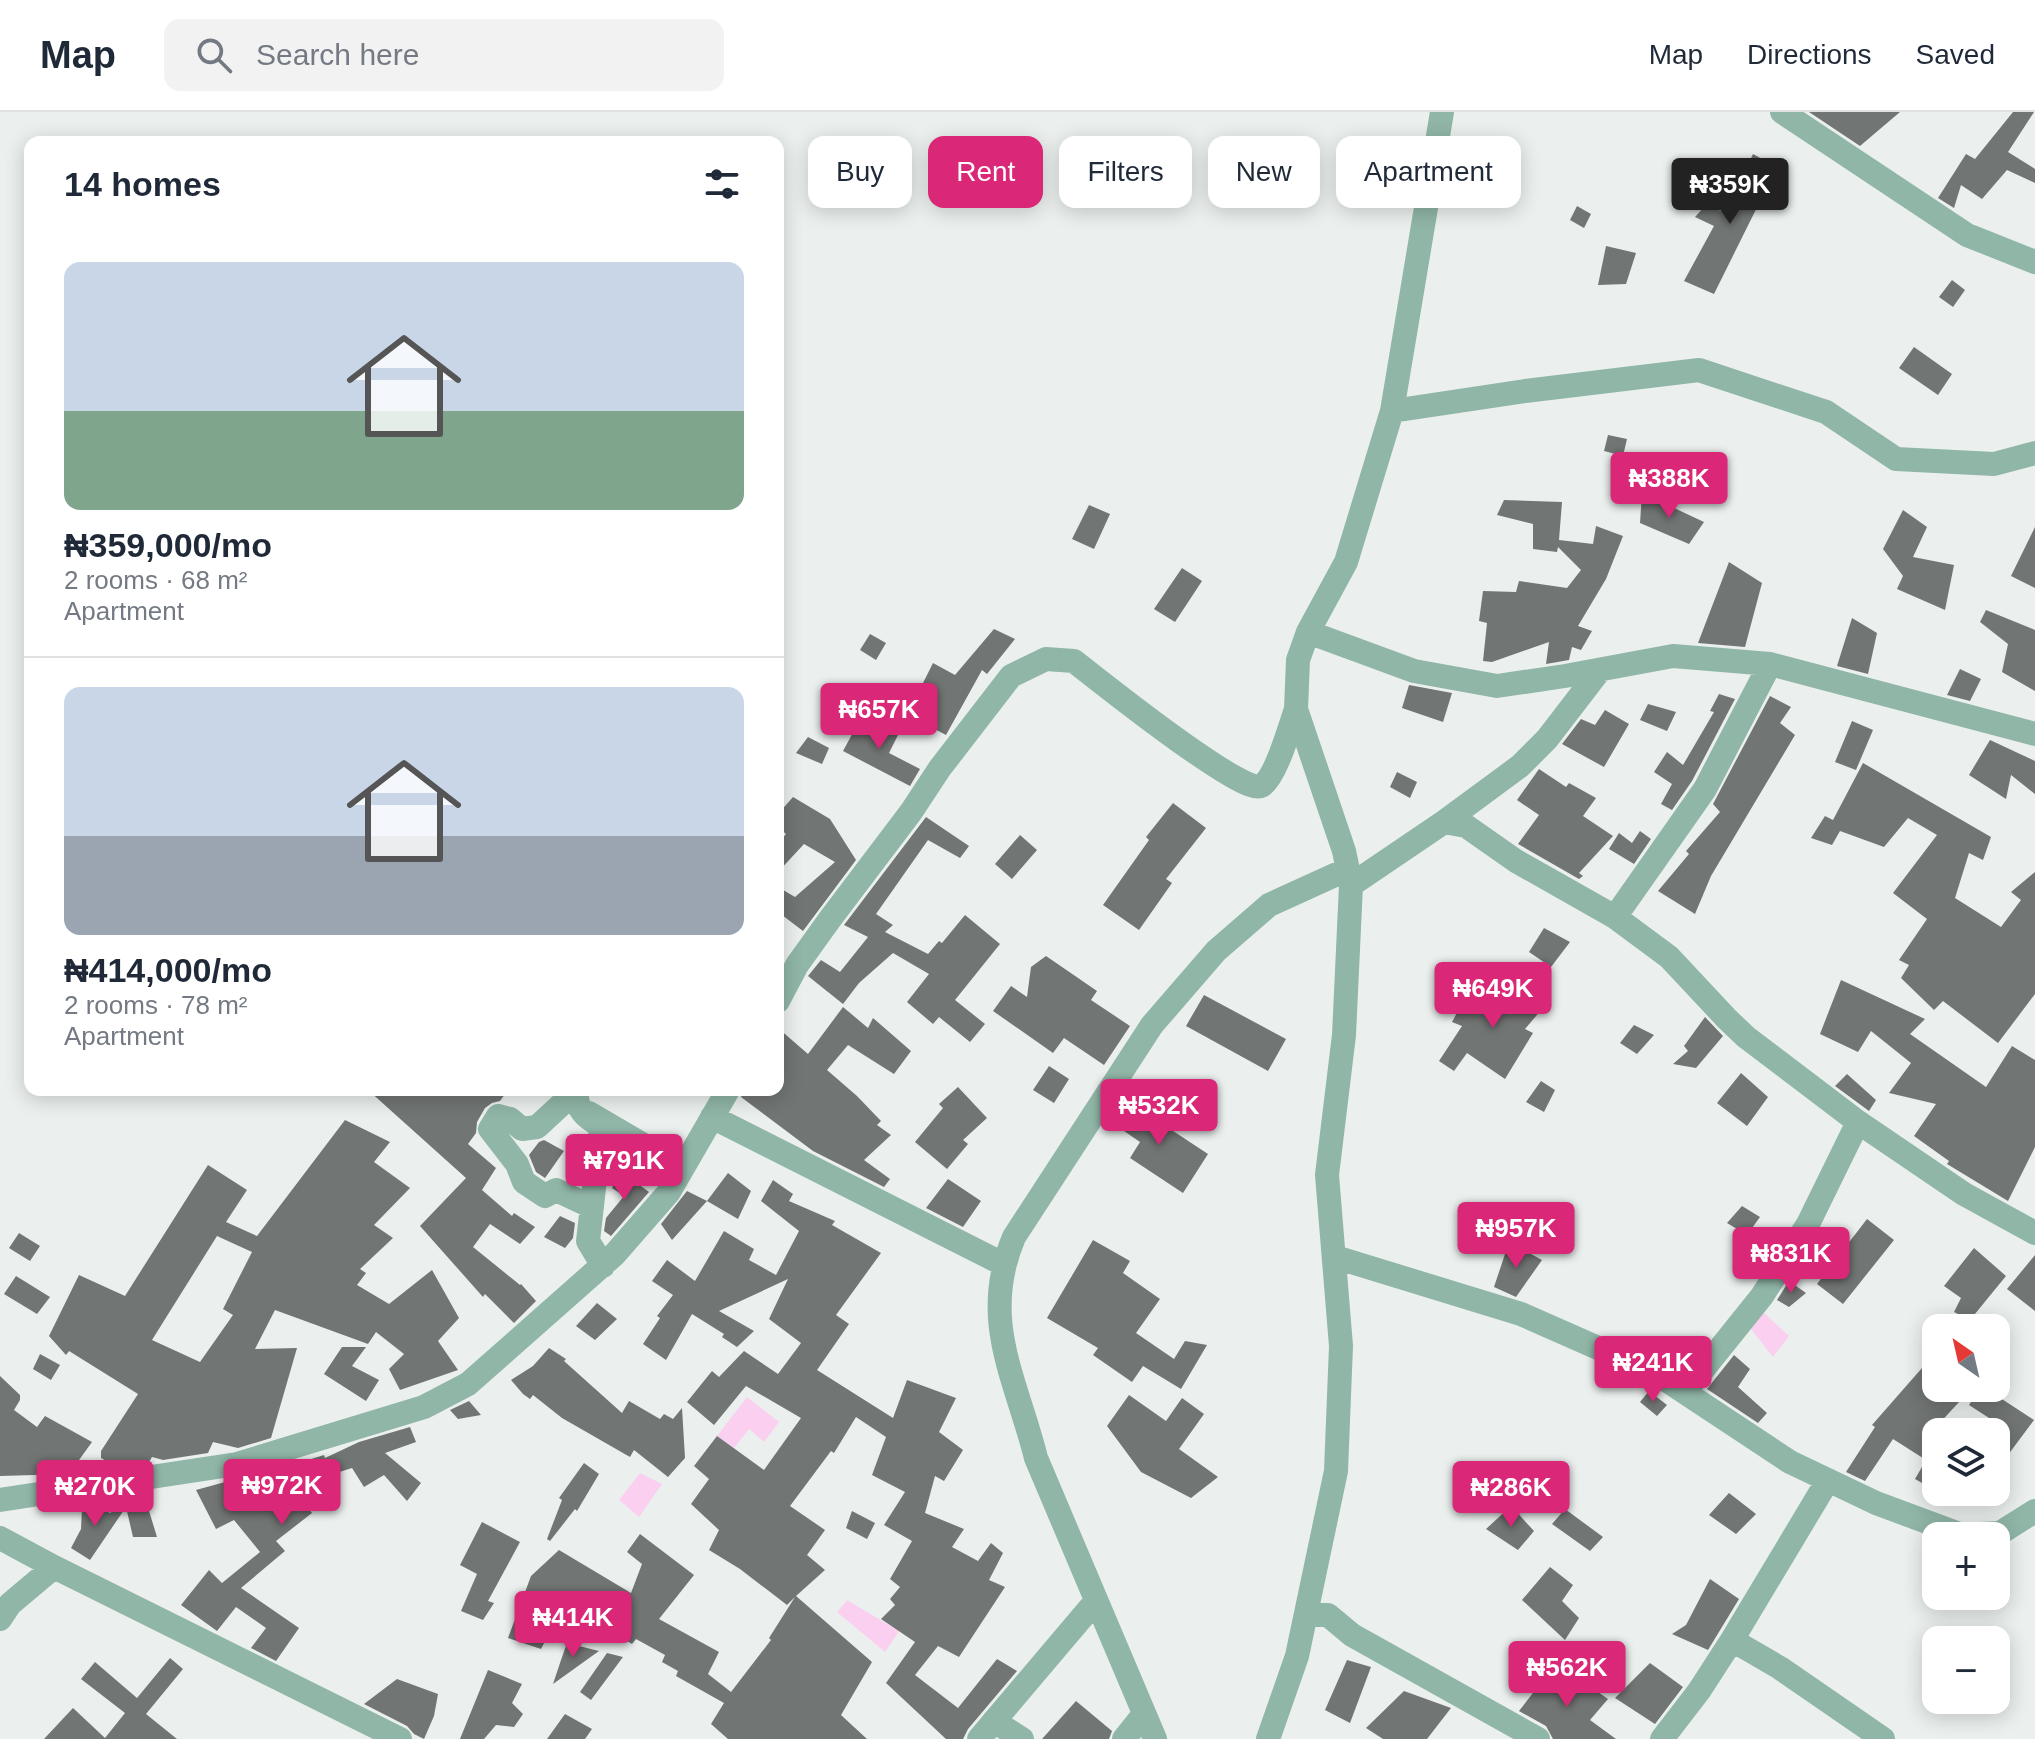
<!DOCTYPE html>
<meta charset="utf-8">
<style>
:root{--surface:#fff;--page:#f2f2f3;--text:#1f2937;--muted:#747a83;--line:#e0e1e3;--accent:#db2777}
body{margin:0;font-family:Helvetica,sans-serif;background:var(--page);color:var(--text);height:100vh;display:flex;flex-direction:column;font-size:30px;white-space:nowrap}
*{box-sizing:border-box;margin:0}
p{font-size:26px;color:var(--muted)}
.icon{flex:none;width:44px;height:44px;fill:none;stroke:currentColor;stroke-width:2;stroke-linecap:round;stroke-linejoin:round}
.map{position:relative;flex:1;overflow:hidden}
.drawer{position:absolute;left:24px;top:24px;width:760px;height:960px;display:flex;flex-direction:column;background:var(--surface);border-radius:16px;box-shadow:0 4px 20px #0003}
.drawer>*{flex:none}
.guide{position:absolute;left:808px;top:24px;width:760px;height:72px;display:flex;gap:16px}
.needle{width:52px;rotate:326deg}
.controls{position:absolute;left:1922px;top:1202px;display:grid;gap:16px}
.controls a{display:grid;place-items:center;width:88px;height:88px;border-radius:16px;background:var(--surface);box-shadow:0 4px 20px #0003;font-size:40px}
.price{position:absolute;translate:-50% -68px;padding:0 18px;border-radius:8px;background:var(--accent);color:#fff;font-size:26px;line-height:52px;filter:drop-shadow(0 2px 4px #0008)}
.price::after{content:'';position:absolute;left:50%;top:48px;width:24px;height:18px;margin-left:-12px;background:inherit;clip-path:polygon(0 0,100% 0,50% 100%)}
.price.selected{background:#222;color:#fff}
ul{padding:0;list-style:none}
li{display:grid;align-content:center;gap:16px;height:424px;padding:0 40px}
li+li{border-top:2px solid var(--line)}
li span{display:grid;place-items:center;height:248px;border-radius:16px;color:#555}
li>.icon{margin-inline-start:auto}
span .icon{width:144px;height:144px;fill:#fffc;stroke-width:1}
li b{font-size:34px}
h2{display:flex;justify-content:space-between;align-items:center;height:96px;padding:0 40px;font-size:34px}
.chip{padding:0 28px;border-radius:16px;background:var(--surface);box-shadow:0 4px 20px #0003;font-size:28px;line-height:72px}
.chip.selected{background:var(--accent);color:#fff}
header{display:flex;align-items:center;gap:48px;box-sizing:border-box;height:112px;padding:0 40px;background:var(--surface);border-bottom:2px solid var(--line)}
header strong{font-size:38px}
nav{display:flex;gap:44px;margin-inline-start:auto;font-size:28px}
.search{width:560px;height:72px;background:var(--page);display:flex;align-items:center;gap:20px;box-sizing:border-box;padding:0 28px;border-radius:16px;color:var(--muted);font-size:30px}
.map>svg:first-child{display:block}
</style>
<header>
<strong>Map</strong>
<div class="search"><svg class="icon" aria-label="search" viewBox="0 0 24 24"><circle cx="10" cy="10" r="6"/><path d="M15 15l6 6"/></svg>Search here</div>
<nav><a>Map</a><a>Directions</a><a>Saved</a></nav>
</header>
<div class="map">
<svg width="2035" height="1627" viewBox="0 0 2035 1627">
<rect width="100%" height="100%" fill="#ebf0ee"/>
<path fill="#fbcfef" d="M1763 1200 1789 1224 1773 1245 1751 1217Z
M747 1285 779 1310 764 1330 749 1317 734 1336 717 1324Z
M640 1361 662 1372 639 1405 619 1388Z
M847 1488 899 1519 885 1540 837 1500Z"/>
<path fill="#717573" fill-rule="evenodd" d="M1809 0H1900L1860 34Z
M2013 0H2034L2008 40 2035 57V71L2007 58 1982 87 1961 73 1954 96 1938 86 1966 42 1975 47Z
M1753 42 1777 55 1714 182 1684 169 1714 114 1695 105 1705 94 1725 100Z
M1577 94 1591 102 1584 116 1570 108Z
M1606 134 1636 141 1626 172 1598 173Z
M1952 168 1965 178 1953 195 1939 185Z
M1914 235 1952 262 1938 283 1899 256Z
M1608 323 1627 327 1623 344 1604 339Z
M1642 381 1704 410 1689 432 1640 411Z
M1504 388 1562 390 1559 428 1593 432 1596 414 1623 424 1606 467 1578 514 1592 519 1581 538 1572 535 1569 548 1546 552 1549 530 1492 550 1483 549 1487 511 1479 509 1483 479 1516 480 1519 469 1567 476 1581 458 1558 435 1557 440 1533 437V412L1497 403Z
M1089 393 1110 402 1094 437 1072 427Z
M1903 398 1927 415 1913 445 1954 453 1945 498 1897 477 1903 464 1883 437Z
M2035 415V476L2011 464Z
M1729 450 1762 471 1745 535 1698 531Z
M1182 456 1202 469 1175 510 1154 497Z
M1986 498 2035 518V579L2002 560 2008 532 1980 510Z
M1852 506 1877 521 1868 562 1837 554Z
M994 517 1015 527 987 562 982 558 946 623 897 597 904 584 914 589 933 551 955 563Z
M870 522 886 531 876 548 860 538Z
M1960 557 1981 567 1970 589 1947 583Z
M1409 573 1452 581 1443 610 1402 596Z
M1719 582 1735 587 1692 669 1672 698 1661 692 1672 672 1654 660 1667 640 1683 653 1714 600 1710 599Z
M1770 584 1791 595 1780 611 1795 623 1711 764 1695 802 1658 779 1689 742 1686 739 1720 700 1713 692Z
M1648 592 1676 600 1667 619 1640 608Z
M1605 598 1629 612 1604 655 1562 632 1581 607 1595 613Z
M862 604 898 623 889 641 920 657 910 674 843 639Z
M1852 609 1873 618 1856 658 1835 650Z
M808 625 829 636 822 652 796 641Z
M1990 628 2035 649V682L2011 663 2006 687 1969 663Z
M1863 651 1991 725 1983 748 1969 741 1955 786 2001 815 2021 788 2011 780 2035 760V882L1998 931 1943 889 1934 898 1901 866 1909 853 1899 848 1927 807 1893 781 1937 723 1908 706 1884 735 1840 719 1832 733 1811 726 1825 704 1833 708Z
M1539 657 1566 675 1569 671 1596 686 1583 704 1613 724 1579 761 1583 764 1579 767 1518 732 1539 703 1517 688Z
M1397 660 1417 670 1410 686 1390 675Z
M793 685 830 707 856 748 803 819 778 800V775L795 785 835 750 804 732 778 760V731L786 722 778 715V702Z
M1173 691 1206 716 1166 767 1172 771 1139 818 1103 793 1149 728 1146 725Z
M926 705 969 734 960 746 928 728 876 802 893 813 885 820 928 842 939 829 942 831 965 803 1000 832 955 888 985 912 970 930 939 905 933 912 907 890 929 862 893 841 859 871 843 892 808 864 821 848 840 860 868 825 844 813Z
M1640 719 1651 727 1634 752 1609 737 1619 721 1632 731Z
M1020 723 1037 738 1012 767 995 752Z
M1544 816 1570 830 1551 855 1529 840Z
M1046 844 1097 879 1091 888 1130 914 1104 953 1064 926 1053 941 993 899 1011 874 1027 885 1031 855Z
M1841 868 1925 907 1910 922 1986 975 2012 934 2035 948V1035L2008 1089 1947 1052 1949 1049 1914 1024 1936 992 1889 981 1911 951 1871 919 1858 940 1820 922Z
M1472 873 1510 896 1524 876 1548 890 1525 917 1533 921 1505 967 1467 941 1454 959 1439 949 1462 914 1452 910Z
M1204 883 1286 927 1268 959 1186 914Z
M843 895 868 916 873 906 911 939 894 962 848 933 827 958 857 984 881 1009 877 1013 891 1023 864 1048 890 1067 884 1075 813 1039 741 985 743 978H778V916L808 942Z
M1705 905 1723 924 1696 956 1673 952 1688 939 1684 934Z
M1634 913 1654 923 1637 942 1620 931Z
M1049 954 1069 967 1054 991 1033 978Z
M1741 961 1768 985 1747 1014 1717 991Z
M1847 962 1876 988 1869 999 1835 974Z
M1541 969 1555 978 1544 1000 1526 990Z
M958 975 987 1006 963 1028 968 1032 947 1057 915 1030 943 996 939 992Z
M368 978H508L500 989 492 991 485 996 477 1010 476 1021 468 1032 496 1056 482 1078 512 1104 514 1101 535 1115 520 1132 490 1112 473 1135 520 1173 521 1172 536 1189 514 1211 485 1182 483 1185 420 1114 466 1066Z
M1123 986 1208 1042 1183 1081 1130 1046 1140 1030 1108 1008Z
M345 1008 390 1030 374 1050 410 1076 374 1113 393 1126 360 1157 366 1161 357 1173 389 1192 432 1158 459 1206 438 1229 458 1258 400 1278 389 1257 404 1242 376 1220 368 1232 275 1198 255 1237 297 1236 271 1326 238 1336 213 1330 208 1341 163 1348 152 1345 149 1350 117 1355 101 1346V1339L138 1282 69 1239 66 1243 49 1224 79 1163 125 1184 208 1053 247 1078 226 1110 257 1124ZM217 1124 252 1140 223 1197 233 1203 200 1250 152 1228Z
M544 1028 564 1039 545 1066 536 1060 529 1043 539 1030Z
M621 1059 649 1080 611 1124 604 1119 606 1106 624 1084 612 1076Z
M728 1061 751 1079 738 1107 707 1089Z
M948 1067 981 1089 963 1115 926 1096Z
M773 1068 793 1082 789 1089 835 1109 832 1113 881 1141 836 1203 849 1212 817 1258 893 1306 907 1268 956 1286 939 1320 963 1338 944 1369 935 1364 925 1401 964 1417 952 1435 978 1449 991 1431 1003 1441 989 1468 1005 1475 959 1545 938 1534 915 1563 958 1596 997 1547 1017 1559 968 1617 963 1627H946L886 1571 915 1530 881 1507 895 1493 890 1487 900 1475 890 1467 912 1429 884 1413 905 1380 872 1363 886 1325 856 1305 834 1341 831 1339 790 1394 825 1418 807 1443 825 1458 796 1484 872 1550 841 1603 867 1627H728L711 1612 724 1591 676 1564 678 1559 662 1550 665 1543 636 1527 632 1532 578 1499 583 1484 571 1479 541 1537 508 1526 531 1464 559 1438 631 1481 642 1452 627 1440 640 1422 694 1463 659 1507 719 1540 708 1562 731 1580 771 1528 769 1526 795 1485 787 1493 740 1457 709 1438 719 1418 691 1392 709 1367 694 1354 717 1324 764 1358 801 1306 746 1274 714 1313 687 1290 712 1259 719 1265 744 1239 778 1262 801 1231 769 1207 788 1167 719 1199 754 1219 737 1235 722 1225 724 1222 692 1202 666 1248 643 1232 660 1206 657 1204 673 1183 652 1169 667 1148 695 1169 724 1119 754 1137 749 1148 776 1163 799 1119 761 1089Z
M687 1079 707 1089 672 1128 661 1112Z
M1742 1094 1760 1105 1747 1123 1727 1111Z
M560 1104 575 1111 573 1126 565 1136 544 1125Z
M1867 1107 1894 1128 1843 1192 1817 1172Z
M19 1121 40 1134 30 1149 9 1136Z
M1093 1128 1130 1149 1123 1161 1160 1187 1136 1221 1174 1247 1185 1229 1207 1233 1181 1277 1143 1254 1132 1270 1093 1243 1098 1236 1047 1206Z
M1509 1130 1542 1148 1516 1185 1494 1175Z
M1974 1136 2006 1164 1970 1208 1954 1200 1961 1186 1944 1174Z
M2035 1143V1199L2007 1177Z
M16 1164 50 1185 37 1202 4 1182Z
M1789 1169 1806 1181 1789 1195 1777 1188Z
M597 1191 617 1207 595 1228 576 1214Z
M342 1235H366L352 1254 379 1268 366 1289 324 1262Z
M549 1236 566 1247 564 1249 622 1301 629 1289 660 1307 664 1302 673 1307 682 1296 685 1346 668 1365 634 1338 630 1345 562 1306 533 1283 530 1287 523 1282 511 1268 533 1254Z
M1936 1240V1276H1972L1936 1315V1379L1915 1367 1926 1348 1893 1327 1865 1369 1846 1360 1875 1315 1872 1313Z
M40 1242 60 1253 51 1268 33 1257Z
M1734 1243 1750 1257 1738 1275 1767 1301 1758 1311 1707 1277Z
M0 1264 20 1283V1288L14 1298 37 1315 45 1304 92 1330 69 1362 0 1364Z
M1980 1276H1985L2034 1308 1996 1359V1320H1983L1989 1306 1969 1293Z
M1649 1279 1667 1293 1657 1304 1640 1290Z
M1129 1283 1166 1309 1182 1286 1204 1302 1179 1337 1218 1365 1191 1386 1141 1360 1107 1314Z
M469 1289 481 1303 458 1307 450 1298Z
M410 1315 416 1330 385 1341 421 1371 407 1389 384 1363 364 1375 352 1356 292 1375 312 1401 276 1429 285 1439 241 1476 299 1516 276 1549 251 1536 266 1516 236 1495 217 1519 181 1493 209 1458 222 1471 260 1440 234 1408 216 1417 196 1378 261 1360 260 1363 324 1343 325 1346 359 1330Z
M584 1351 599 1362 577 1399 575 1397 550 1429 547 1427 562 1388 559 1386Z
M1729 1381 1756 1402 1736 1422 1709 1403Z
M108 1388 109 1401 126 1395 90 1448 71 1436 81 1417 82 1395Z
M146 1389 157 1425H133L126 1395Z
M1511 1394 1534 1419 1518 1438 1486 1417Z
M1565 1397 1603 1425 1590 1439 1552 1412Z
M852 1399 875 1411 867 1427 846 1416Z
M482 1410 520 1430 488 1489 494 1491 483 1508 461 1499 477 1462 460 1453Z
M1550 1455 1573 1473 1562 1489 1579 1506 1565 1528 1522 1488Z
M1710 1467 1739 1487 1708 1538 1672 1522 1686 1513Z
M567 1531 599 1539 553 1572 561 1548Z
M607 1541 623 1545 591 1588 580 1580Z
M170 1546 183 1557 146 1602 177 1627H44L73 1596 105 1626 125 1601 81 1567 95 1550 137 1586Z
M1347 1548 1371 1555 1350 1611 1325 1598Z
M1650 1551 1683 1575 1655 1612 1615 1586Z
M1565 1557 1608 1587 1590 1608 1616 1627H1553L1546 1614 1519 1599 1543 1568 1553 1573Z
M488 1558 522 1572 512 1591 523 1602 514 1615 496 1613 484 1627H460Z
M397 1567 438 1582 434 1604 424 1627 414 1622 407 1614 364 1592Z
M1404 1579 1451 1596 1427 1627H1383L1366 1616Z
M1076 1589 1112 1619 1109 1627H1042Z
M565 1602 592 1617 585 1627H547Z"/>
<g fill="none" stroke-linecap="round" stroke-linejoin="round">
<path stroke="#90b6a7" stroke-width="24" d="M1782 0 1967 123 2035 150
M1392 299 1525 279 1699 258 1826 300 1896 347 1994 352 2035 341
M1308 520 1414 559 1497 574 1565 564 1673 544 1770 552 2035 622
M1444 710 1520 654 1547 627 1600 558
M1351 773 1444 710 1466 714 1516 749 1615 805 1669 845 1727 907 1746 925 1858 1010 1964 1082 2035 1121
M1615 805 1705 677 1770 552
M778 889 797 853 830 807 911 700 940 656 1011 564 1046 547 1074 549C1097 567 1243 684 1261 674 1276 666 1290 614 1296 597
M577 978C575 997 586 1006 601 1014L588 1129 603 1154
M576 979 537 1015 522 1017 510 1007 498 1004 490 1017 517 1052 524 1070 545 1084 556 1078 592 1095
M589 1001 683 1056
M712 1005 1003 1152
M1335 1145 1521 1202 1657 1262 1790 1350 1876 1391 1962 1423 2000 1421 2035 1399
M1685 1280 1762 1184 1808 1112 1858 1010
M0 1388 237 1352 424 1295 468 1272 614 1143 669 1080 728 978
M0 1426 54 1455 400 1627
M1306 1503H1328L1352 1523 1538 1627
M0 1507 10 1492 54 1455
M1732 1528 1780 1556 1883 1627
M994 1609 1022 1627
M979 1627 1095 1490
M1124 1627 1144 1602
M1155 1627 1036 1346C1016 1266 979 1208 1014 1125L1152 913 1216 839 1269 793 1348 757
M1268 1627 1297 1544 1336 1359 1341 1234 1327 1063 1344 923 1351 773 1344 739 1296 597 1298 548 1308 520 1346 450 1392 299 1442 0
M1662 1627 1699 1579 1732 1528 1828 1368"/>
</g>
</svg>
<div class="controls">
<a><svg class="needle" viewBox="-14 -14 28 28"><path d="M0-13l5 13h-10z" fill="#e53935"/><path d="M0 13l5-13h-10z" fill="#747a83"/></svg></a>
<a><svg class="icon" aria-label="layers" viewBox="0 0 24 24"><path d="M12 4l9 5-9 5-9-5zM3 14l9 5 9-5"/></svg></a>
<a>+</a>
<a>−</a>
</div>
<b class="price selected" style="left:1730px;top:114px">₦359K</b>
<b class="price" style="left:1669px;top:408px">₦388K</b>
<b class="price" style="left:879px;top:639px">₦657K</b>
<b class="price" style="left:1493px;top:918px">₦649K</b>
<b class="price" style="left:1159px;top:1035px">₦532K</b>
<b class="price" style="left:624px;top:1090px">₦791K</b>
<b class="price" style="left:1516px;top:1158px">₦957K</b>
<b class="price" style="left:1791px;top:1183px">₦831K</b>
<b class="price" style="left:1653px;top:1292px">₦241K</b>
<b class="price" style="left:282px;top:1415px">₦972K</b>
<b class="price" style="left:95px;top:1416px">₦270K</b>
<b class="price" style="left:1511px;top:1417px">₦286K</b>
<b class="price" style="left:573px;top:1547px">₦414K</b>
<b class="price" style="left:1567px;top:1597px">₦562K</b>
<div class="guide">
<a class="chip">Buy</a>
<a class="chip selected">Rent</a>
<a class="chip">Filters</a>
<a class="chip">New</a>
<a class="chip">Apartment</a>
</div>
<section class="drawer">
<h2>14 homes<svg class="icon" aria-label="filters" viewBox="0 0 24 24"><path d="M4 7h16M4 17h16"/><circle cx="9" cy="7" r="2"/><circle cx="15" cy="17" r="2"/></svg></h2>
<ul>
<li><span style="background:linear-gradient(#c9d6e8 60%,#7fa58c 0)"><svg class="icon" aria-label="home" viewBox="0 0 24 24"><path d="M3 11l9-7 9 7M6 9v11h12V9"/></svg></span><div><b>₦359,000/mo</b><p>2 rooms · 68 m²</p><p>Apartment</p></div></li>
<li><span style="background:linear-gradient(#c9d6e8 60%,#9aa5b1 0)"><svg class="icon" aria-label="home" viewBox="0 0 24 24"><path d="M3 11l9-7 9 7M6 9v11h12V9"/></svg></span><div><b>₦414,000/mo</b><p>2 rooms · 78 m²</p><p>Apartment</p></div></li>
</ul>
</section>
</div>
